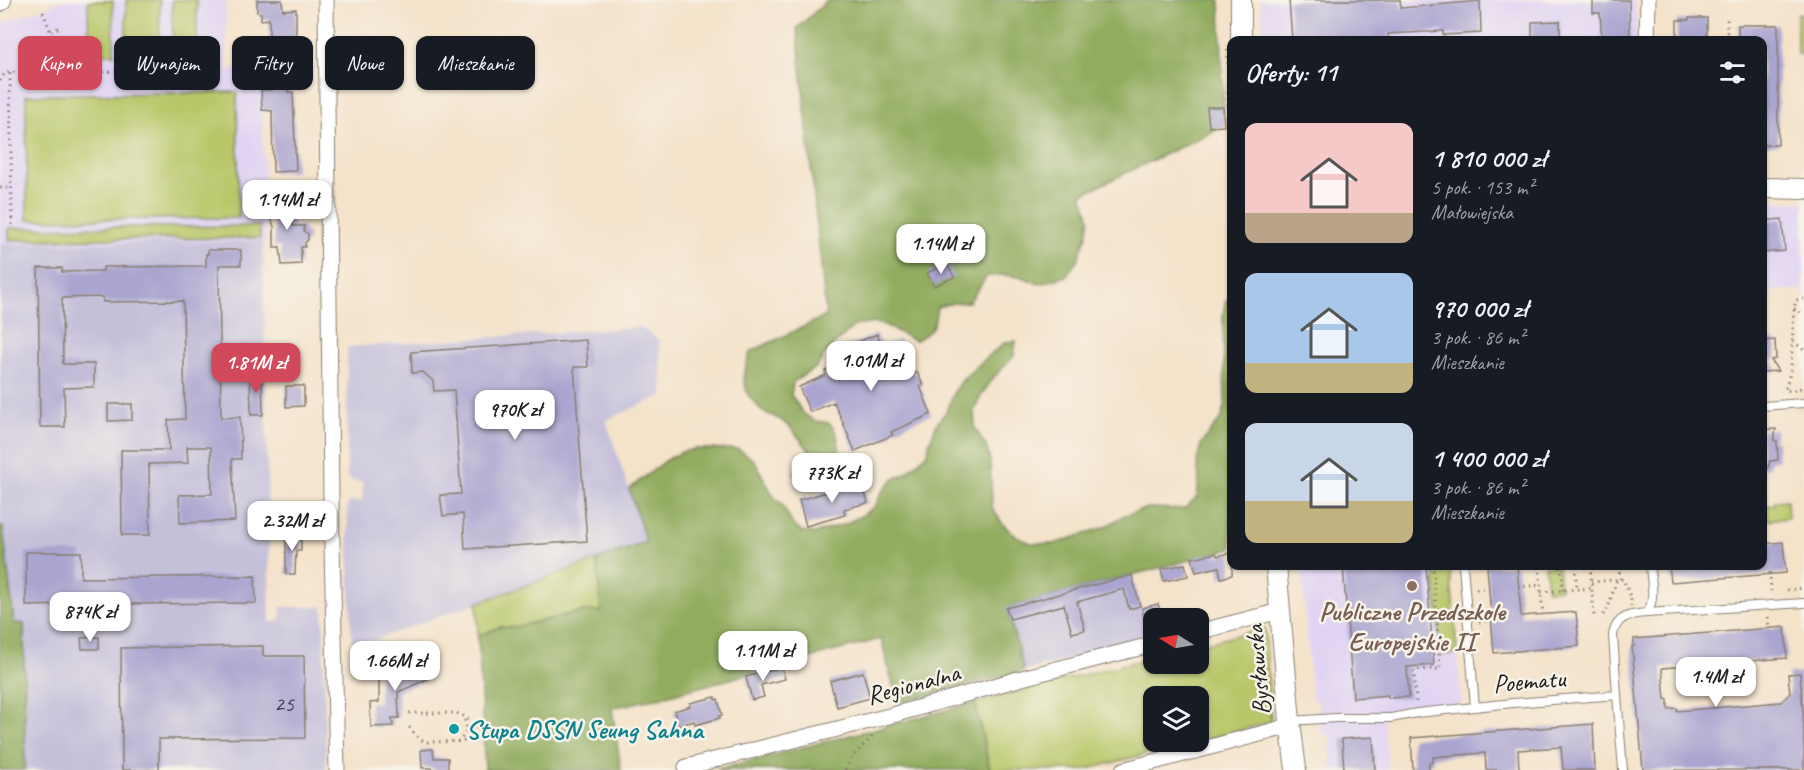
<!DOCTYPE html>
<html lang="pl">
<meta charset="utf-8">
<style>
:root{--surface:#171b24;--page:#242831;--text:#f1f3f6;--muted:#9ea1a6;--accent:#d1495b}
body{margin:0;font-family:Caveat,sans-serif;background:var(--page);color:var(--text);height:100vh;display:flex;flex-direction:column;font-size:22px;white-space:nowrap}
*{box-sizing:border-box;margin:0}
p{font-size:20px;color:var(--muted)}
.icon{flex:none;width:33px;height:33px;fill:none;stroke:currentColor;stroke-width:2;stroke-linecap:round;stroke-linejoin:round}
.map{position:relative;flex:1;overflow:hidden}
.details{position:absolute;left:1227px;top:36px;width:540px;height:534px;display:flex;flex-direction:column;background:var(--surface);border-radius:12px;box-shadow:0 2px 4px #0004}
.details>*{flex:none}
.guide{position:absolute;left:18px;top:36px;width:570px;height:54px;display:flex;gap:12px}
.needle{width:39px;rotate:281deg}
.tools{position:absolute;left:1143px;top:608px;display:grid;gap:12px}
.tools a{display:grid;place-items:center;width:66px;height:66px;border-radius:12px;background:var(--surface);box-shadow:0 2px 4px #0004;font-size:30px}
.price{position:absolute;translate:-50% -51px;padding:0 14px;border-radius:12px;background:#fff;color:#222;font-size:20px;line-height:39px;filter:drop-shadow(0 2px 3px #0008)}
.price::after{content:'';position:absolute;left:50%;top:36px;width:18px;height:14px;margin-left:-9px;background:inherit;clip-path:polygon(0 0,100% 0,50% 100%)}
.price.active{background:var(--accent);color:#fff}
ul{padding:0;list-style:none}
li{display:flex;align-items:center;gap:18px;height:150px;padding:0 18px}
li span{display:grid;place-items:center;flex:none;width:168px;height:120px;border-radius:12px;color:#555}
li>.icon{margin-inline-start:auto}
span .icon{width:72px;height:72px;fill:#fffc;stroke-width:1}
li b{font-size:26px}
h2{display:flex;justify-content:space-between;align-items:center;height:72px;padding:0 18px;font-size:26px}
.chip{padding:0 21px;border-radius:12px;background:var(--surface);box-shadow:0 2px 4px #0004;font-size:21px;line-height:54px}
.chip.active{background:var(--accent);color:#fff}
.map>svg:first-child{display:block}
</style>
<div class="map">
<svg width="1804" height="770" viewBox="0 0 1804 770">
<rect width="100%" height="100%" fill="#f7f3e8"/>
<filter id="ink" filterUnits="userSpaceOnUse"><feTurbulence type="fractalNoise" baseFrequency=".0167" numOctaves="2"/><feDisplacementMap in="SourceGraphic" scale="12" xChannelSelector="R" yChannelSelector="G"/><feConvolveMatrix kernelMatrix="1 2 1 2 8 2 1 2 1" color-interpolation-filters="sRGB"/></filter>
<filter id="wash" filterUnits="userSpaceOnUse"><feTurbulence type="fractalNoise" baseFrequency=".008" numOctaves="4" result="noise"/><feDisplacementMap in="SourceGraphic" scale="24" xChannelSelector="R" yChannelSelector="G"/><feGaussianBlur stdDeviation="1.35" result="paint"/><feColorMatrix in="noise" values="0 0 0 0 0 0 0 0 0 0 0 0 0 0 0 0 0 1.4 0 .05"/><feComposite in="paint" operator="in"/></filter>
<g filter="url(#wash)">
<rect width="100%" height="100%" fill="#f4e2c9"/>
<path fill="#e1d4f3" d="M65 0H226L227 69 261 70 266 241 0 244V24Z
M1260 0H1636V40H1263Z
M1763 201 1804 202V295H1802L1801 289 1763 292Z
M1301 566H1450L1462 703 1408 708 1383 715 1388 770H1332L1330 735H1321L1318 703 1312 699Z"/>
<path fill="#c5c0da" d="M263 241 270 622H280L281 607H323L326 770H25L24 625 14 623 3 527 0 526V244Z
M640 327 659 340 663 395 606 420 646 542 352 648 347 506 349 502 362 501 363 489 362 482 351 480 347 477V347Z
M1132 575 1149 637 1024 671 1006 608Z"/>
<path fill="#b9c76a" stroke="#6a7243" stroke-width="1.5" d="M126 0H160L159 58H126Z
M172 0H197V53H173Z
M88 1H113L114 54H89Z
M1804 13V54H1797V14Z
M237 92 239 218 27 220 26 95Z
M260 226V238L9 240V228Z
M1787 500 1788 518 1768 520 1765 506 1774 505 1775 501Z
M597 560 602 612 584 611 515 627H500L478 636 477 603Z
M1434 566H1450L1457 653 1441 655Z
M1545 566H1558L1560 589 1547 590Z
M1265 628 1271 722 1199 741 1198 696H1154V741H1197L1084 770H990L975 703 1153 657 1154 663H1198L1199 645Z"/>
<path fill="#92ac5e" stroke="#57643d" stroke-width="1.5" d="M828 0H1220L1224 126 1082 194 1090 219 1087 235 1077 261 1066 276 1039 284 1025 278 1005 275 987 276 969 302 953 303 937 307C934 328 933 331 915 341L885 325 874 323 854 326 826 352 817 367 793 382 791 395 802 412 814 421 829 423C840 433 839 448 840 463 829 475 810 485 795 477V470L804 465 811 455 808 449 791 428 779 419 762 411 748 395 743 377 750 352 826 316 797 28Z
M1231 296V549L1007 608 1024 671 898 703 881 639 662 697 612 708 621 770H485L478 636 500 627H515L584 611 601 612 597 560 646 542 629 489 668 459 682 452 695 449H738L754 460 774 497 782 504 793 525 802 532 816 533 845 524 861 516 875 506 882 492 892 480 905 474 928 453 929 444 937 423 946 412 956 388 966 376 1005 342 1016 341 1014 356 994 377 982 394 974 411 975 428 986 446 990 460 992 507 1001 522 1013 534 1030 543 1054 544 1105 527 1123 516 1148 508 1184 509 1197 497 1199 478 1197 461 1201 444 1222 417 1225 404 1223 315 1225 303Z
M0 526 3 527 14 623 24 624 25 770H0Z
M975 703 990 770H715Z"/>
<g id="blocks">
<path fill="#aaa4d0" d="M257 0H282L283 10 296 9V41H294V55L269 56V19L261 20V13L257 12Z
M1289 0H1400L1401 8 1480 1 1481 33 1443 35V31L1388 34 1389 40H1292Z
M1593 0H1629L1630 40H1602L1600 13H1593Z
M1689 18H1707V40H1677V20H1689Z
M1560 21V40H1532V22Z
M1738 25H1778V145H1762V40H1738Z
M272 87H288V92H293L296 171 273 172 272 111 262 110 261 90H272Z
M1207 107H1223L1224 126 1209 127Z
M293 198V226H304V231L308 234V240L305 243V247H301V264L282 265 280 247H274V227L271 217H268V199Z
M1782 219 1785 251 1762 253V221Z
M208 250H241V265H219L221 418 240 417 241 459H232L235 521 180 523 179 495 212 494 211 447H187L188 463 149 464 150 535H122L121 450H169L168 420 185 419 183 301 103 302V297L62 298 63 364H94V387L64 388 65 427H40L38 268H62V272L103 271V267L206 266V254H208Z
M947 263 954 277 934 286 927 273Z
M877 334 882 347 899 340 914 374 917 372 923 385 920 386 931 414 891 432 893 435 855 451 834 402 810 412 799 387 826 375 825 371 847 362 841 349Z
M586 340 588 367H574L587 541 465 549 463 514 443 516 440 495 461 494 454 390 434 391 433 381 423 372 412 373 411 352Z
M1775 340 1776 359 1771 360 1778 371 1762 372V341Z
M250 372H262L263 415H251Z
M286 386H304V406L286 407Z
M108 404H132V420L108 421Z
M1776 429 1774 441H1777L1778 460 1770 461 1768 468 1762 467V430Z
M862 482 868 503 844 509 845 515 806 526 799 500Z
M286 535 301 536V551H296L295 574H286Z
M1783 542 1786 573 1671 582 1669 566H1762V544Z
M26 552H81V578L255 576 256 603 122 604 123 612 108 613V604L26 606Z
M1216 553 1217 556 1232 553V575L1221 578 1219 567 1196 572 1192 558Z
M1185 564 1188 576 1164 581 1161 569Z
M1343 566H1426L1434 665 1407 667 1409 697 1388 698V695L1353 698Z
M1487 566H1517L1521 616 1576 612 1579 646 1494 653Z
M1132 575 1140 606 1129 609 1124 589 1077 602 1085 630 1072 633 1064 605 1010 619 1006 608Z
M1158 604 1162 618H1144L1142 608Z
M1785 627 1787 658 1662 668 1665 699H1668V709L1677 708V711L1781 702 1790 693 1788 674 1800 673 1804 725V770H1643L1632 646H1634V639Z
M99 637V649H82L81 638Z
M263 646V656H304L305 738 159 739V770H122L121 648Z
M421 658 430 678 398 692 399 718H392L393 726 371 727 370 703 379 702V675H397L395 670Z
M782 667 785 679 761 685 764 697 752 700 746 677Z
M863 672 870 698 837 707 830 681Z
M715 697V700L718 699 722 715 719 716 720 718 695 725 694 721 678 726 674 711 691 706 690 703Z
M1593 724 1595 770H1563L1561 747 1518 750 1519 770H1486L1485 753 1433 757V762L1429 763V770H1413L1411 738Z
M1373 737 1375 770H1344L1342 739Z
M433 749 434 758H448V770H433L432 768H422L421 750Z"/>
</g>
</g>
<g filter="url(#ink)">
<use href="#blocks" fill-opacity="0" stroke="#887f72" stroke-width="1.5"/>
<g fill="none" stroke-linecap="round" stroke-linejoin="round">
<g stroke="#887f72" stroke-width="10">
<path id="service" d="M1762 406 1804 403
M1463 566 1475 707
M1647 613 1804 603
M1617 695 1623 770
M1290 721 1336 718H1391L1417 713 1513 703 1617 695 1613 635C1616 616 1631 614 1647 613 1656 599 1651 581 1650 566"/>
</g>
<g stroke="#887f72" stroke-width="17">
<path id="minor" d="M326 0 331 500 337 770
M1647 40 1648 0
M1198 632 1280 611
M687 770 686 767 893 715 1022 678 1154 644
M1123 770 1290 726"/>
</g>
<g stroke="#887f72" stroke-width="22">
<path id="tertiary" d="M1241 0V40
M0 1 1 0
M1762 188 1804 189
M1276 566 1290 721 1296 770"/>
</g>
<path stroke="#887f72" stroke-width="3" stroke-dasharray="1.5 4.5" stroke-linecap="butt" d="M43 12 66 72
M51 31 62 26
M1727 33V15
M1228 50V110L1232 168
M0 81 5 73 10 72
M137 87 138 71
M0 188H10
M12 225 10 72 205 71
M1804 299 1796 300 1794 309 1791 370 1785 390 1792 391 1804 387
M1794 309 1798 310 1804 315
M1793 341 1804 350
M1539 566 1543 615
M1575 566 1577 589
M1590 566 1594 616
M1619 566 1620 579
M1559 567H1561L1563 591
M1770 572 1771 591
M1591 582 1623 579 1631 599V606
M1518 587 1541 585
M1476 589 1490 588
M1787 590 1804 588
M1541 592 1592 588
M1603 615 1607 611 1617 579
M1768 617 1769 628
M1479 622 1495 621
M1416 702 1414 670 1440 669 1433 566
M409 713H456C469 717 480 727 480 741L425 742 419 739 409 727
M457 742C466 736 469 727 463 717
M845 770 852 757 873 736"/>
<use href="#service" stroke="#fff" stroke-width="8"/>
<use href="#minor" stroke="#fff" stroke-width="15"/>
<use href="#tertiary" stroke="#fff" stroke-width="20"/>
</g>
</g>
<circle fill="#8d6e63" stroke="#f7f3e8" stroke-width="2" cx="1412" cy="586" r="6"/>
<circle fill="#0f9aa8" stroke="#f7f3e8" stroke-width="2" cx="454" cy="729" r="6"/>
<g text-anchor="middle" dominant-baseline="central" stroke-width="5" stroke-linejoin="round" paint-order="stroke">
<g font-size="22" fill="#403e49">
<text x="284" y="704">25</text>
</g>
<g font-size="26" font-weight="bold" fill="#785e54" stroke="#f7f3e8">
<text x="1412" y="611">Publiczne Przedszkole<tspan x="1412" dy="30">Europejskie II</tspan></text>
</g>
<g font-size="26" fill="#1c1c1c" stroke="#f7f3e8">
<text transform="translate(1258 670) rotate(-95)">Bysławska</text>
<text transform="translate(1529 681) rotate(-5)">Poematu</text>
<text transform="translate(913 684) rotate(-15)">Regionalna</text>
</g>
<g font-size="26" font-weight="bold" fill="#0d838f" stroke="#f7f3e8" text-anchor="start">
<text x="466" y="729">Stupa DSSN Seung Sahna</text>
</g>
</g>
</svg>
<div class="tools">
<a><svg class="needle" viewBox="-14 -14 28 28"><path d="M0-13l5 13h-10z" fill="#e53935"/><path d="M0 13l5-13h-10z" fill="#9ea1a6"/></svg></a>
<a><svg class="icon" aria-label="layers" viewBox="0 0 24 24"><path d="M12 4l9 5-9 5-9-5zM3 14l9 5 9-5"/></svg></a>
</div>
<b class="price" style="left:287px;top:231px">1.14M zł</b>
<b class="price" style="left:941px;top:275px">1.14M zł</b>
<b class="price" style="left:871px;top:392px">1.01M zł</b>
<b class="price active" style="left:256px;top:394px">1.81M zł</b>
<b class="price" style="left:515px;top:441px">970K zł</b>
<b class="price" style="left:832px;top:504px">773K zł</b>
<b class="price" style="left:292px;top:552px">2.32M zł</b>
<b class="price" style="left:90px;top:643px">874K zł</b>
<b class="price" style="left:763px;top:682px">1.11M zł</b>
<b class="price" style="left:395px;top:692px">1.66M zł</b>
<b class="price" style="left:1716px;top:708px">1.4M zł</b>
<div class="guide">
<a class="chip active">Kupno</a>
<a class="chip">Wynajem</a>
<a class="chip">Filtry</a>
<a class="chip">Nowe</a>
<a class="chip">Mieszkanie</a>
</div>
<section class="details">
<h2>Oferty: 11<svg class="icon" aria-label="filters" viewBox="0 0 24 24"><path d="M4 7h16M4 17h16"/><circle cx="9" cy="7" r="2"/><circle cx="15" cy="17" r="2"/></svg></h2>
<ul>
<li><span style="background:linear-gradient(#f6c9c9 75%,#b9a48a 0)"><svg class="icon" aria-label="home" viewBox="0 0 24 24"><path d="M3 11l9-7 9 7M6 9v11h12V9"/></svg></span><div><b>1 810 000 zł</b><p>5 pok. · 153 m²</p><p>Małowiejska</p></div></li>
<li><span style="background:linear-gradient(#a9c7e8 75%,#c2b280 0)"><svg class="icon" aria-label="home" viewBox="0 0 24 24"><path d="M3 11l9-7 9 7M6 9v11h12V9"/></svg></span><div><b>970 000 zł</b><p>3 pok. · 86 m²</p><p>Mieszkanie</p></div></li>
<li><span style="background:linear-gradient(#c9d6e8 65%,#c2b280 0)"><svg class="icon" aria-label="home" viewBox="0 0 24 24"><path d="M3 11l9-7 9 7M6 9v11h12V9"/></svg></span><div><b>1 400 000 zł</b><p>3 pok. · 86 m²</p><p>Mieszkanie</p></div></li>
</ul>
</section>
</div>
